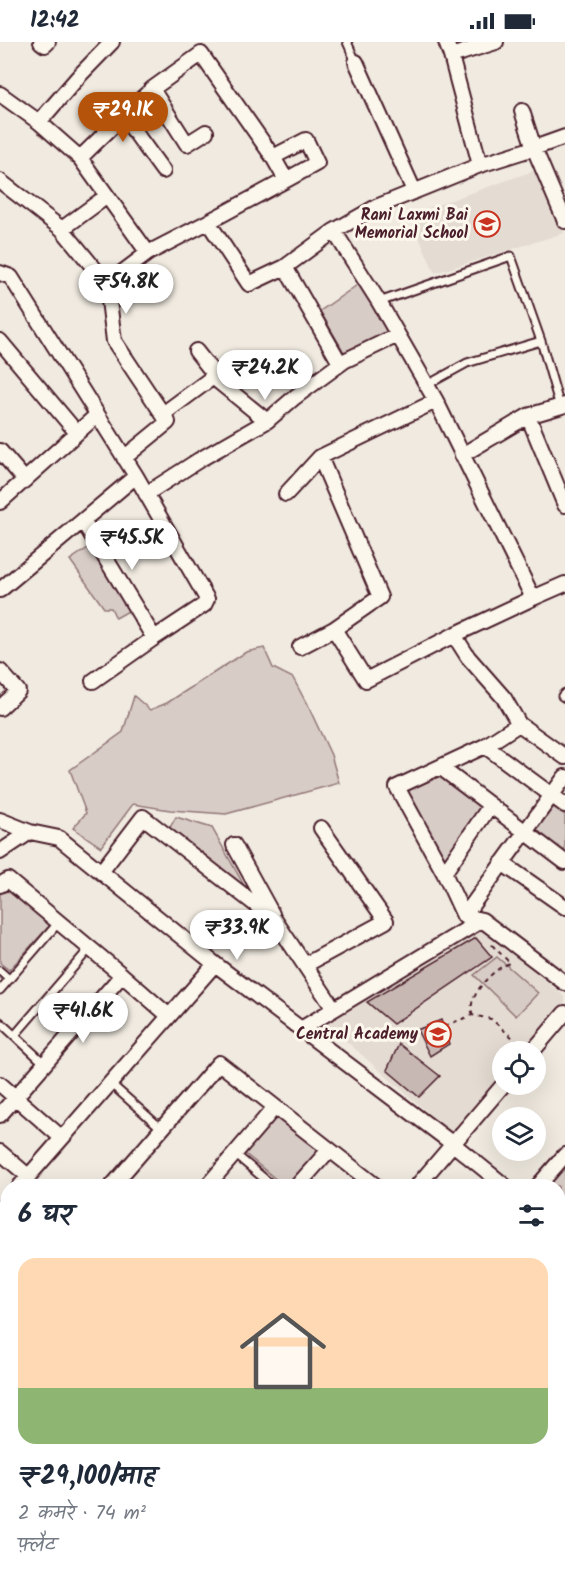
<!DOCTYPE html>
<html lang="hi">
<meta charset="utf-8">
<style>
:root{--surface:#fff;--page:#f6f6f7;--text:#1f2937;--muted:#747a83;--accent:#b45309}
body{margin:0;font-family:Kalam,"Playpen Sans Deva",sans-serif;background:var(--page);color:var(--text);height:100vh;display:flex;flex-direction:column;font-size:22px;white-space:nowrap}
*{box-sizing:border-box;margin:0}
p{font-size:20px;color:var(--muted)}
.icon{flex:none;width:33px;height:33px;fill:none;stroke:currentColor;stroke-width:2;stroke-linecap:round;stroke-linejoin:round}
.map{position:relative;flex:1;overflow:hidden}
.sheet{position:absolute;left:0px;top:1137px;width:566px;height:402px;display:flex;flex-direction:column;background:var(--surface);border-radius:24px 24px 0 0;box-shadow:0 6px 24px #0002}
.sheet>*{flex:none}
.fabs{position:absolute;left:492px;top:999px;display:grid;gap:12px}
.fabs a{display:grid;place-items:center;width:54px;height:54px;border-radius:50%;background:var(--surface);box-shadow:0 6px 24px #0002;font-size:30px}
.price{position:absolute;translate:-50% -51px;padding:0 14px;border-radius:21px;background:#fff;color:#222;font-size:20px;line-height:39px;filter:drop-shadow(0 2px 3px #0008)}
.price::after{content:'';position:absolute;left:50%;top:36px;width:18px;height:14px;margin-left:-9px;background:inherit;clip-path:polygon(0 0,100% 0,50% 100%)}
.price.selected{background:var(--accent);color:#fff}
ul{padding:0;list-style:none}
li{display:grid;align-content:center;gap:12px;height:318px;padding:0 18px}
li span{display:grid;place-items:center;height:186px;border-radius:18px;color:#555}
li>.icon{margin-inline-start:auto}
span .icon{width:108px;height:108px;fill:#fffc;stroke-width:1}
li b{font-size:26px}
h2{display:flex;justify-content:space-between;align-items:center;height:72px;padding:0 18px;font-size:26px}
.status{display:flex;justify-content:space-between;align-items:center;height:42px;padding:0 30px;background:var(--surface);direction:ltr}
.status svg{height:16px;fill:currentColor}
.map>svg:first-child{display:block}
</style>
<div class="status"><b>12:42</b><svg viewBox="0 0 49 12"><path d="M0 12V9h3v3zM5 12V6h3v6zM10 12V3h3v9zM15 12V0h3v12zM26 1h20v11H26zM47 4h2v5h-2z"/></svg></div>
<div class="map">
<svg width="565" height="1539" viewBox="0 0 565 1539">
<rect width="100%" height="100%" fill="#f0eae0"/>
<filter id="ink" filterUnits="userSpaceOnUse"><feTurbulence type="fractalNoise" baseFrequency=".0167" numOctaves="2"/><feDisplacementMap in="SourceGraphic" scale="12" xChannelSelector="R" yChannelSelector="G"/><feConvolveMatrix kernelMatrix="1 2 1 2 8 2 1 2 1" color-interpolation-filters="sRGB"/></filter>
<g filter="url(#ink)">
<path fill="#e4dbd2" d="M539 127 564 191 435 231 409 173Z
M481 884 565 955V960L523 1009 502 1010V1034L452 1092 321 977Z"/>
<path fill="#d8ccc6" stroke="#917678" stroke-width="1.5" d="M363 239 393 292 345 312 320 269Z
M94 502 132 567 116 576 111 566H104L70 518Z
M264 606 273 626 293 636 310 668 331 713 339 741 226 772 170 768 133 762 101 805 73 786 86 771 70 728 123 690 134 654 150 668 167 661 246 610Z
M439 729 485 766 446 822 402 747Z
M550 763 565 773V815L532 790Z
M176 775 212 786 250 854 168 789Z
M6 846 51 882 9 928 0 921V850Z
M497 915 538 951 516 974 474 933Z
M275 1071 320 1108 287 1144H284L243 1110Z
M565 1124V1187L558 1181V1144H548Z
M105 1532H232L243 1539H98Z"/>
<path fill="#c8b8b3" stroke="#4a1f2b" stroke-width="1.5" d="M476 896 492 915 393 982 367 960Z
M441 978 449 1002 430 1014 417 988Z
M399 1002 440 1034 419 1055 387 1028Z"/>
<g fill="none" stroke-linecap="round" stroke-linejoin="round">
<g stroke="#4a1f2b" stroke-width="11">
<path id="service" d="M347 0 356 20
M379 260 511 214 541 299 560 365
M427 343 467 321 541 299
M565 651 562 654 565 656
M0 929 9 937
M0 948 59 880
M0 980 45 1022
M15 993 90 906
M110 1041 162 1087
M235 1112 273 1144"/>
</g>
<g stroke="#4a1f2b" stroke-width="18">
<path id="minor" d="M41 0 45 3 48 0
M446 0 451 14 480 123
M451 14 496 0
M356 20 414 149
M152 47 187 102 206 90
M0 52 39 80 80 116 148 211 208 180 249 242 285 225 334 189 376 165 480 123 534 106 565 95
M522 69 534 106 565 179
M123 74 152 47 201 12 273 115 306 98 317 121 286 138 273 115
M39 80 80 33 112 0
M80 116 123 74 163 129
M0 139 62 187 107 242 114 299 168 380 124 416
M208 180 286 138
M62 187 107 154
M334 189 379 260 436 359
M285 225 340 321
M0 231 11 235 136 434 0 548
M107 242 148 211
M0 299 77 391
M196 309 211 328 213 335 267 379
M436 359 533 556 454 593 366 638 334 587 380 555 320 415Z
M163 372 213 335
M528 374 565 463
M0 409 25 438
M462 413 528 374 565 363
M146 452 199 418 267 379 295 355 344 319 398 293
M286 452 320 415
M0 460 97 373
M83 479 154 596
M533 556 565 542
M454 593 468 615 504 656 519 682 485 704 397 745 444 831 464 874 482 878 565 941
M300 605 334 587
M0 629 18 649 0 666
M93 639 154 596 204 563 207 557 136 434
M519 682 565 715
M485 704 565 763
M440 725 565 820
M0 778 30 790 59 796 215 922 453 1102 505 1144
M234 803 272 872
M0 810 30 790
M502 821 565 865
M101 830 143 775 274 877 334 967
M444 831 490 764
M0 843 8 838 122 933
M464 874 565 735
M305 923 386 879 321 786
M301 987 482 878
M532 1010 565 971
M0 1042 62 1096
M0 1073 122 933 169 974
M0 1110 28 1134
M20 1144 215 922
M112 1144 219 1021 376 1144
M207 1144 275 1065
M297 1144 329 1108
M417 1144 504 1042
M538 1144 565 1113
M0 1167 8 1158
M558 1187 565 1193
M0 1250 8 1255
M558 1297 565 1287
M0 1363 8 1368
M558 1457 565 1448
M0 1485 8 1477
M558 1486 565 1492
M255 1532 267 1539
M437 1532 448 1539
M80 1539 86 1532
M495 1539 500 1532"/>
</g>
<path stroke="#4a1f2b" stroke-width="2" stroke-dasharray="4.5 4.5" stroke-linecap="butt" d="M472 973C472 968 471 963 473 958 479 943 495 926 510 921L489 900
M445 984 472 973 491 977 521 1003
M196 1532 197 1539
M135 1539 137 1532
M223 1539 229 1532"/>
<use href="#service" stroke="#fbf7ec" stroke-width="7"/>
<use href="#minor" stroke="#fbf7ec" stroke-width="14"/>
</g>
</g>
<defs>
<g id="school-ring" transform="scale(1.35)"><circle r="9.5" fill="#fbf7ec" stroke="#c8321e" stroke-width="1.5"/><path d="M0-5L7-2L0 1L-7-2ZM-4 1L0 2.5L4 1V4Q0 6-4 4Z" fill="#c8321e"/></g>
</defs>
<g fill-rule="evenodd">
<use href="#school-ring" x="487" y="182"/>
<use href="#school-ring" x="438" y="992"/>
</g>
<g text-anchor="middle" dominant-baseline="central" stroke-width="6" stroke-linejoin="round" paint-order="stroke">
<g font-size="16" font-weight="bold" fill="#4a1f2b" stroke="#fbf7ec" text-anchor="end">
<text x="468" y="173">Rani Laxmi Bai<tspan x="468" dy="18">Memorial School</tspan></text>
<text x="418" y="992">Central Academy</text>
</g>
</g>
</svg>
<div class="fabs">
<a><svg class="icon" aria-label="locate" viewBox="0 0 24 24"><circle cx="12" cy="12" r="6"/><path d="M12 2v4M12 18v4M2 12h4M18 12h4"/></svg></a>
<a><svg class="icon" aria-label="layers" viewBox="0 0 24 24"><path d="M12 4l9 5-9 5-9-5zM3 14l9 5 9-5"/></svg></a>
</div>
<b class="price selected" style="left:123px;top:101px">₹29.1K</b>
<b class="price" style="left:126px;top:273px">₹54.8K</b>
<b class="price" style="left:265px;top:359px">₹24.2K</b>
<b class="price" style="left:132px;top:529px">₹45.5K</b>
<b class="price" style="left:237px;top:919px">₹33.9K</b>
<b class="price" style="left:83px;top:1002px">₹41.6K</b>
<section class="sheet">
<h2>6 घर<svg class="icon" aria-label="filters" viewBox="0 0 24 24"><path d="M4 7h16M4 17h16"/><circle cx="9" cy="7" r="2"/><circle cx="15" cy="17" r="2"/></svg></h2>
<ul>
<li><span style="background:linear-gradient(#ffd9b3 70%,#8fb573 0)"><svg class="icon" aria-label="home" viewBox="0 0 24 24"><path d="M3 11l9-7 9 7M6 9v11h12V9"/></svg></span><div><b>₹29,100/माह</b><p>2 कमरे · 74 m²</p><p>फ़्लैट</p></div></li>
</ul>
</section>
</div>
